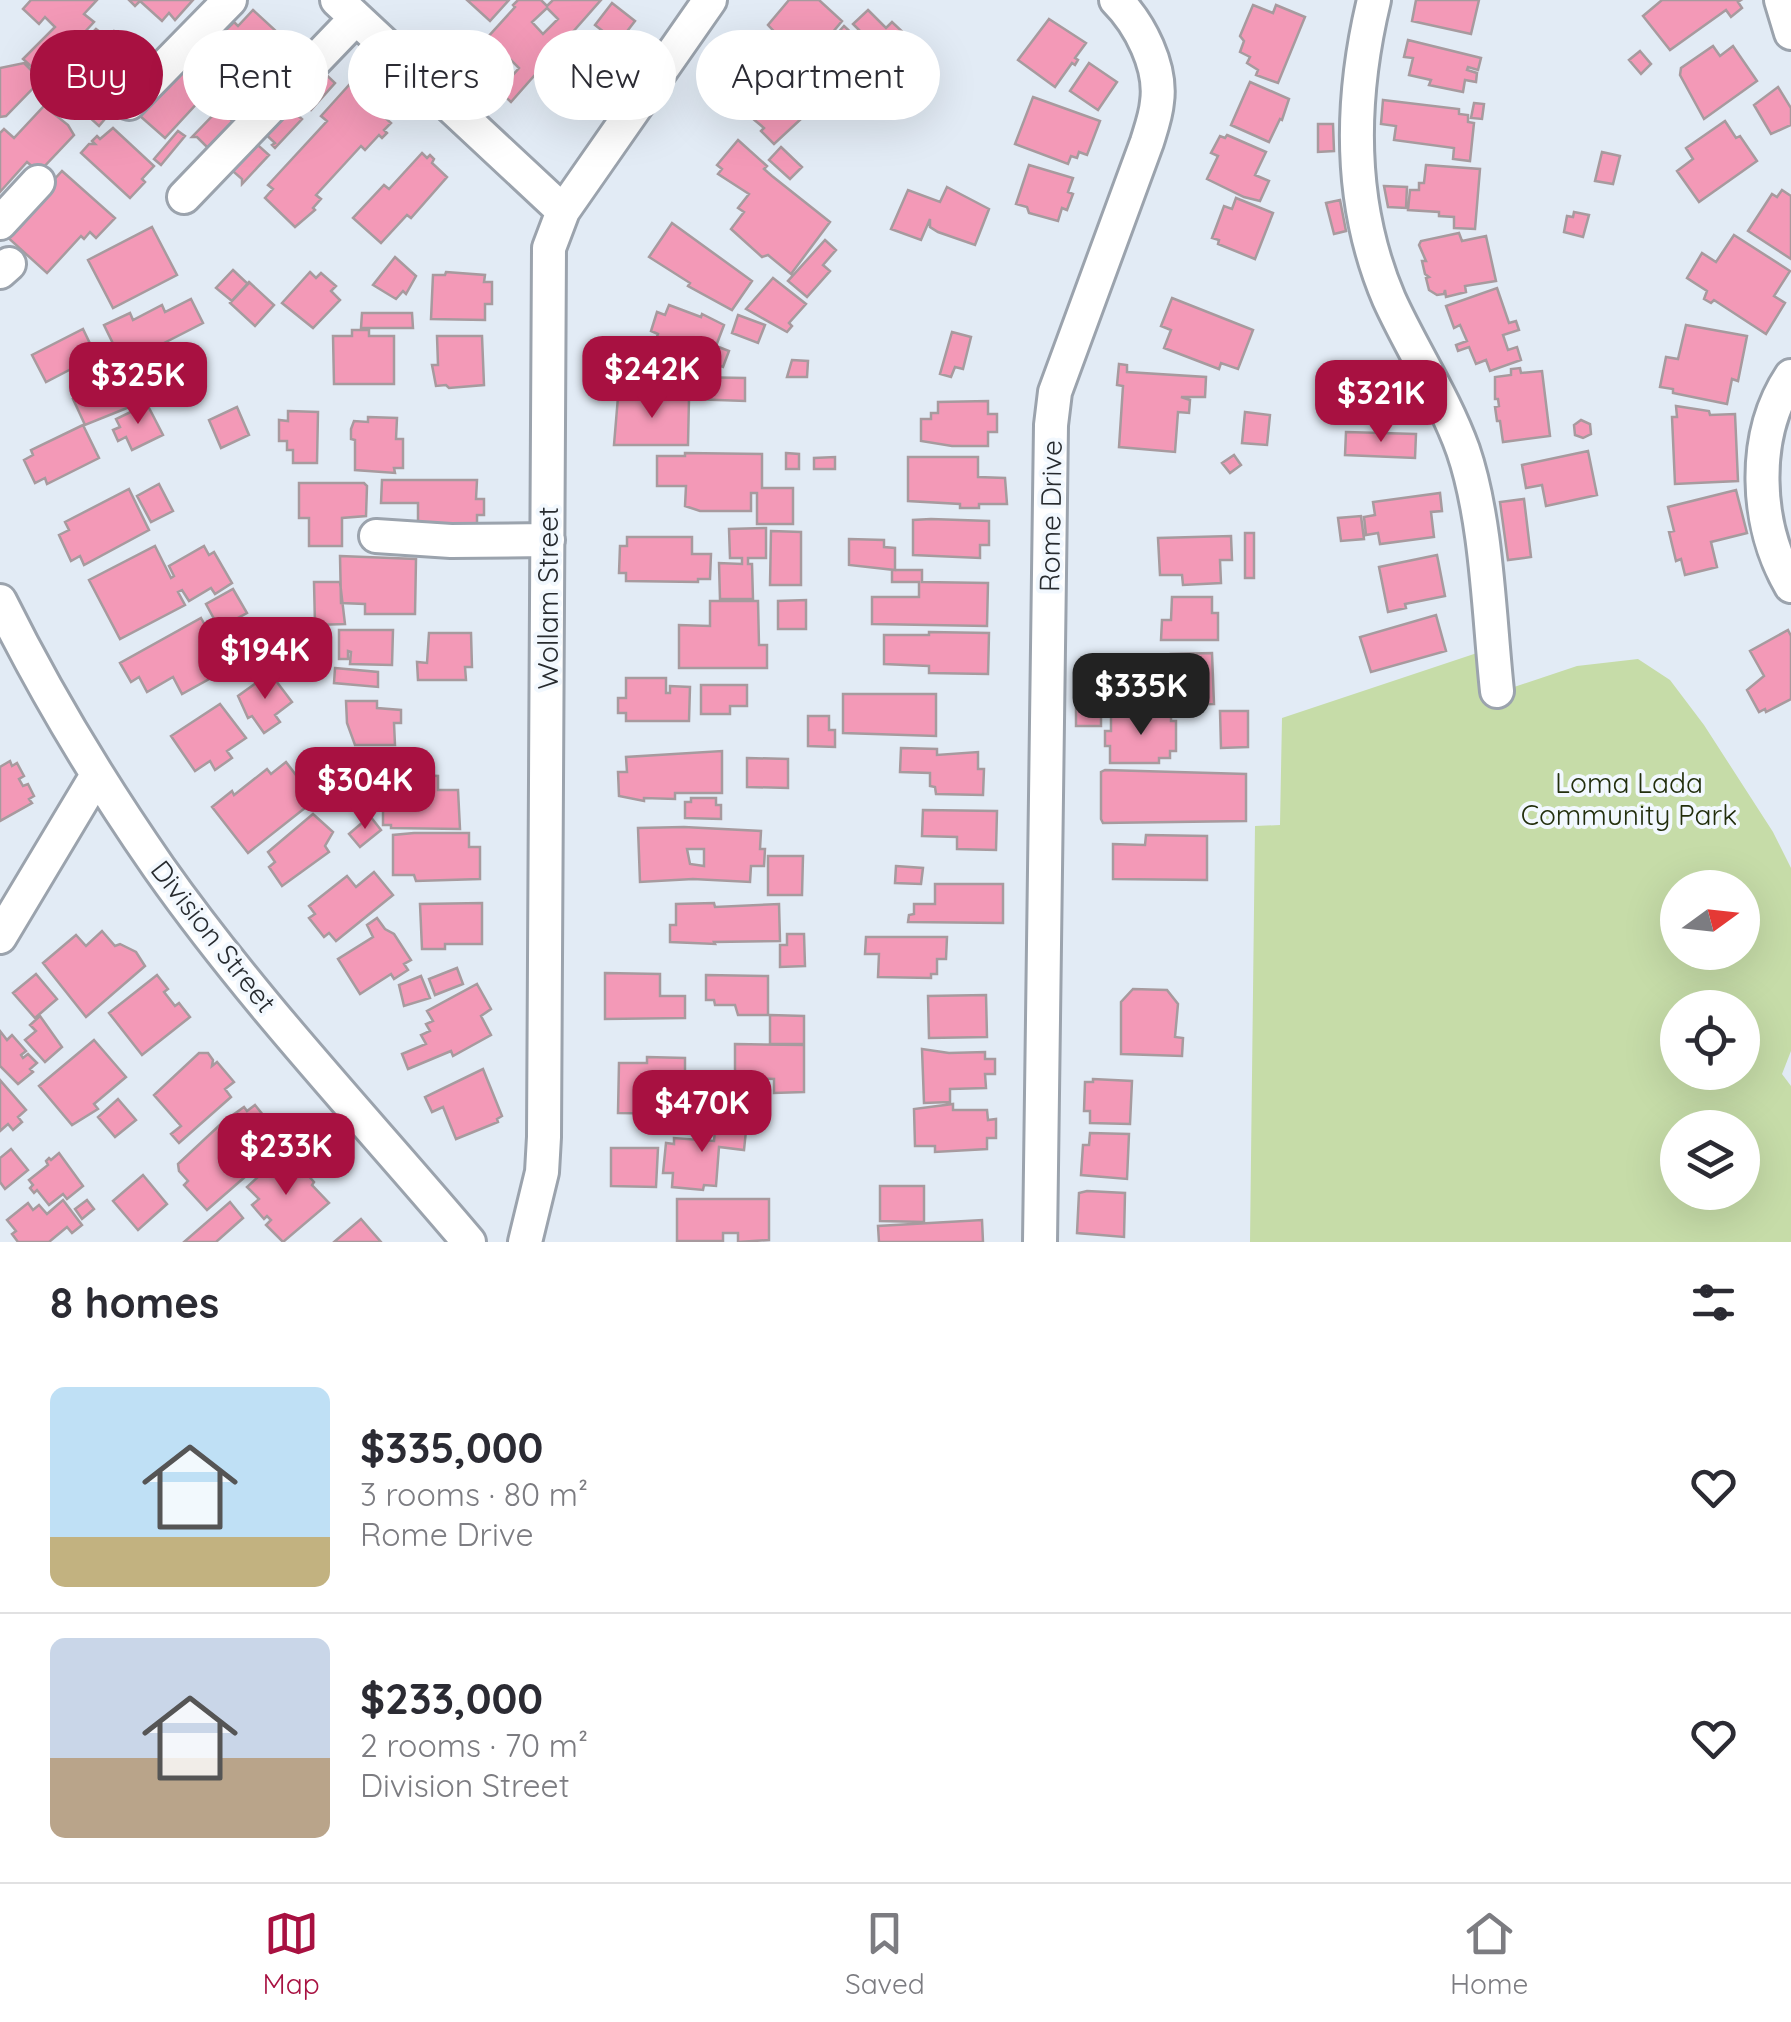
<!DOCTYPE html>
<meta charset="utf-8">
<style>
:root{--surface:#fff;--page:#f7f7f7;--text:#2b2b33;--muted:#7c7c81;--line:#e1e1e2;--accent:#a81141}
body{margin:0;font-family:Quicksand,sans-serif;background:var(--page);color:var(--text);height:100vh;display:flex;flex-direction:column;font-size:38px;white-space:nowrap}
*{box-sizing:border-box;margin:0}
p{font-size:32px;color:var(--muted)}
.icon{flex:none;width:55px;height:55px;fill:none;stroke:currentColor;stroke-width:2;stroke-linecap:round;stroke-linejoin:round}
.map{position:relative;height:1242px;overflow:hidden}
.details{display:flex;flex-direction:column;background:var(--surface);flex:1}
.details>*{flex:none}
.hud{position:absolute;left:30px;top:30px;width:1000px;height:90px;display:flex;gap:20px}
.needle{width:65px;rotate:75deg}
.tools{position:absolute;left:1660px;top:870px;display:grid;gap:20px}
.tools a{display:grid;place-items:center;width:100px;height:100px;border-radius:50%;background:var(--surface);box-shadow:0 10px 40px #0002;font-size:50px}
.price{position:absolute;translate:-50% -85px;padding:0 22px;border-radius:20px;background:var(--accent);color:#fff;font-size:32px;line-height:65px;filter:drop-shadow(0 2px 5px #0008)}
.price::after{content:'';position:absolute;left:50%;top:60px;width:30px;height:22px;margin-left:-15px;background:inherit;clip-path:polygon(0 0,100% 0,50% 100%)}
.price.on{background:#222;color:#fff}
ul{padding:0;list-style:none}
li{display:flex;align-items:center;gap:30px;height:250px;padding:0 50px}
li+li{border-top:2px solid var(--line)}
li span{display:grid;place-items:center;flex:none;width:280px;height:200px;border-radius:15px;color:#555}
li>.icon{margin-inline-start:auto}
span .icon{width:120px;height:120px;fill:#fffc;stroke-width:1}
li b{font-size:42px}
h2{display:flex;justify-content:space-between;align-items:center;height:120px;padding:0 50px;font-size:42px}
.chip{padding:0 35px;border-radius:45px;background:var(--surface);box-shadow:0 10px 40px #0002;font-size:35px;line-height:90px}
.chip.on{background:var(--accent);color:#fff}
.dock{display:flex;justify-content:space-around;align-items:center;height:140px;border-top:2px solid var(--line);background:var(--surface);font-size:28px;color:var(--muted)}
.dock a{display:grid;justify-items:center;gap:5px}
.dock .on{color:var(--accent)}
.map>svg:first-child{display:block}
</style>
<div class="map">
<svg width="1791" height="1242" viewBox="0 0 1791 1242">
<rect width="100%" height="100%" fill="#e2ebf5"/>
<path fill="#c6dca8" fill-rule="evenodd" d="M1477 653 1487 696 1577 666 1638 659 1670 680 1704 725 1773 832 1791 868V1051L1782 1074 1791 1086V1242H1250L1255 826 1280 825 1282 718ZM1678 888H1742V952H1678ZM1678 1008H1742V1072H1678ZM1678 1128H1742V1192H1678Z"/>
<path fill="#f399b7" stroke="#a79a9e" stroke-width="2.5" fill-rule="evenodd" d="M31 0H97L84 14 94 22 43 77 23 59 55 27 45 17 39 24 23 9Z
M129 0H193L175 20 169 13 162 21 140 1 135 6Z
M467 0H509L490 21Z
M518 0H541L547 6 553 0H601L511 102 499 91 519 68 510 59 506 64 493 52 497 47 487 38 515 7 513 5ZM547 8 558 19 543 34 532 22Z
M789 0H819L842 21 807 63 781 43 783 41 768 25Z
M1416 0H1479L1471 34 1412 21Z
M1662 0H1741L1738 2 1742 8 1731 17 1726 10 1670 50 1643 16Z
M612 3 635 21 618 43 595 25Z
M1253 5 1273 13 1276 5 1305 17 1278 83 1256 75 1258 70 1247 63 1250 57 1240 52 1244 41 1240 36Z
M253 10 277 32 232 81 192 45 215 24 224 32 234 22 238 26Z
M868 10 886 28 892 22 909 38 892 63 853 24Z
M1049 19 1086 43 1075 58 1078 60 1075 65 1072 63 1055 87 1018 60Z
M844 26 856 37 839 57 826 46Z
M96 29 108 38 114 31 126 41 119 49 126 55 97 85 88 77 79 87 64 73 86 48 82 43Z
M578 35 609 58 572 106 540 81Z
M282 40 299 55 278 80 262 66H259Z
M1408 40 1481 58 1478 70 1468 67 1467 70 1477 73 1476 82 1465 80 1463 92 1429 85 1431 80 1409 75 1413 58 1404 57Z
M1713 46 1720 56 1733 46 1757 81 1704 119 1680 75 1681 68Z
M1640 51 1651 64 1641 74 1629 60Z
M192 58 204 70 199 76 212 87 165 138 140 116 141 105Z
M756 62 786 87 790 84 815 106 774 144 761 131 764 128 733 102 737 97 730 90Z
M24 63 41 80 6 116 0 117V68Z
M1089 63 1117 82 1098 110 1070 91Z
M318 67 335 83 311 110 293 93Z
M826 67 853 88 831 111 807 88Z
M251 73 269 89 246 116 230 102H225Z
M1250 82 1289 99 1282 120 1280 119 1269 142 1231 125Z
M349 85 391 123 384 130 387 133 382 138 379 135 365 150 361 146 316 195 321 199 313 208 315 210 295 227 265 198 273 189 268 185 327 121 321 116Z
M1778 87 1791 108V125L1771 134 1754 105Z
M94 88 115 107 99 126 78 107Z
M1033 97 1100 121 1087 155 1079 152 1077 158 1071 156 1068 164 1015 144Z
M1383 100 1459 109V114L1468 115V122L1474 123 1470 161 1453 159 1454 148 1394 140 1396 126 1381 124Z
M284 103 302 119 275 148 272 145 275 143 260 129Z
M1474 103 1484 104 1482 119 1471 118Z
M44 106 68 125 74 135 39 172 27 162 0 192V133L4 129 14 138Z
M219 109 237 125 212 152 197 137H192Z
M1725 121 1736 138 1740 136 1757 161 1699 202 1677 171 1693 159 1686 148Z
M1318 124H1333L1334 151 1318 152Z
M113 128 154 166 142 179 145 182 130 198 81 153 89 144H95L92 141 97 136 100 139Z
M178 131 185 136 161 165 154 159Z
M1227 135 1266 152 1255 175 1269 181 1260 201 1244 197 1207 179 1218 156 1211 153 1220 136 1225 138Z
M251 139 269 155 242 184V179L227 166Z
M738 140 767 166 764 169 772 176 830 222 791 274 768 255 762 257 731 229 744 212 738 208 749 194 718 174 722 169 717 165Z
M781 147 802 167 790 179 769 160Z
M1602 152 1620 156 1613 184 1595 181Z
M422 153 427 158 430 155 434 159 432 163 447 177 411 218 407 215 381 243 353 218 384 185 389 189Z
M1029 165 1073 178 1068 192 1073 194 1067 210 1062 208 1058 221 1029 213 1027 207 1016 204Z
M1426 165 1480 169 1475 229 1454 228V217L1439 216V212L1408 210 1410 190H1419V183H1424Z
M62 171 115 218 96 238 90 232 84 239 81 236 47 273 4 234Z
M1384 186 1407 187 1406 208 1388 207Z
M947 187 989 209 975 245 938 232 930 227V219L921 240 891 229 908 190 940 202Z
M1782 190 1791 196V259L1748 231 1772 194 1777 197Z
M1236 198 1273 213 1255 259 1218 244 1219 240 1212 238 1224 206 1232 209Z
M1340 200 1346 231 1334 234 1326 203Z
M1574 212 1589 215 1583 237 1564 232 1567 216 1573 217Z
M672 223 752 281 732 310 688 286 690 283 649 257Z
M152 227 177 275 113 308 88 260Z
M1459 233 1462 241 1486 236 1496 281 1465 286 1466 292 1446 297 1445 290 1444 294 1437 295 1429 290 1426 278 1429 277 1425 274 1422 261H1426L1419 245 1421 241Z
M1734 235 1790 271 1774 296 1785 303 1766 334 1714 300 1711 303 1704 299 1707 291 1687 278 1702 253 1716 262Z
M825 240 836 250 823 265 830 271 807 297 788 281Z
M395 257 416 276 406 294 403 291 396 299 373 285Z
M233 270 248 284 232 301 216 288Z
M310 272 316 278 321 273 336 286 331 291 340 300 313 328 282 303Z
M446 272 485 275 484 282H492V304H485V320L431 319 433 275H445Z
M773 278 806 304 789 323 792 326 787 332 746 309Z
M249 282 274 305 255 326 230 303Z
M1497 288 1509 323 1516 321 1519 330 1503 335 1508 350 1517 347 1521 360 1490 371 1486 360 1476 364 1469 347 1458 351 1456 345 1467 341 1460 325 1454 328 1446 306Z
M1172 298 1253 330 1238 369 1221 363 1219 369 1164 348 1171 330 1161 326Z
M191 299 203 323 123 364 104 325 130 313 133 320 162 305 165 312Z
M669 305 701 317 702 314 724 325 716 346 729 351 723 367 655 342 658 334 651 331 657 312 665 315Z
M362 313H412L413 328H361Z
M738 315 765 325 758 343 732 333Z
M1686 325 1747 336 1738 381 1732 379 1727 404 1673 393V389L1660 387 1666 357 1678 359Z
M83 329 96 356 46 382 32 355Z
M352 330H369V336H394V384H334L333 336H352Z
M952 332 971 337 963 369 955 367 951 377 940 374Z
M437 336H482L484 385 449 388 446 385 436 386 432 365H438Z
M792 360 808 361 807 377H787Z
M1119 364 1127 365V372L1206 377 1205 397H1181L1190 400 1189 413 1178 412 1175 452 1119 447 1123 386 1117 385Z
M1520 368 1521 373 1542 371 1550 436 1503 442 1500 421H1497L1495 407 1499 406 1498 399H1495V377L1511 375V369Z
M692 377 745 378V401L691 399Z
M115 381 127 408 85 425 73 399Z
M618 397 689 398 688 445H614Z
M988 401V414H997V432H988V446H952L921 441V419H931V413H938V402Z
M147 404 163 435 132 450 126 437 118 441 113 430 120 427 116 419Z
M1676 406 1709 411 1710 415 1735 414 1738 481 1675 484 1672 417H1677Z
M237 407 249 435 221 448 209 420Z
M288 411 318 412 317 463H293V450H287V441H279V420L288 421Z
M1245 412 1270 415 1267 445 1242 443Z
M368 417 397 418 396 439H403V468H394L395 473 355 470V440L351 439V429L354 421 368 422Z
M1581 420 1590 424 1591 434 1583 438 1575 435 1574 425Z
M83 425 99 458 47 484 45 478 35 483 24 460 33 455 31 450Z
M1346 432 1416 434 1415 458 1345 455Z
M1588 451 1597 495 1546 506 1542 485 1526 488 1522 465Z
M685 453 762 454V488H793V524H757V493H751V511H700L685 506 686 486H657V456H685Z
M786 453 799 454V469H786Z
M1234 455 1241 465 1230 473 1222 463Z
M835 457V469H814V458Z
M908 457H978V477L1005 478 1007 504H979V508H960V504L908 501Z
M382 480H477L476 499H484V515H477V537L418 526V503H381Z
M299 483H364L367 486 366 516 342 518V546H309V518H299Z
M159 484 173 511 151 522 137 496Z
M129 489 149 530 84 565 80 556 71 561 59 535 69 530 65 522Z
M1736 490 1747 533 1711 542 1717 567 1685 575 1681 559 1676 561 1669 532 1674 531 1668 507Z
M1440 493 1442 511 1431 512 1434 537 1380 544 1378 533 1366 535 1364 517 1375 515 1373 502Z
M1524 499 1531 557 1508 560 1500 502Z
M1361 516 1364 539 1341 541 1338 518Z
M931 519 989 521V545H980V558L913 555V520Z
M766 528V558H748V564H752L753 599H720L719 563 742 564V558H730L729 529Z
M771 531 801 532V585H770Z
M1245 533H1254V578H1245Z
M1231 536 1232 560H1220L1221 583 1183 585 1182 575H1160L1158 538Z
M627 537H692V554H711L710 579H698V582L626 581V573H619L620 546H627Z
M849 539 884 540V547L895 548V570L849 565Z
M155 546 171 578 174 576 169 566 204 546 209 555 214 552 232 583 215 594 211 588 189 601 182 590 178 592 185 605 120 639 89 580Z
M1437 555 1445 596 1405 604 1406 608 1388 612 1379 567Z
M340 556 416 559 415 614H365V604L341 603Z
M892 570H922V582L988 583 987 626 872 624V597H919V582H892Z
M314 582H340L345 624 315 625Z
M233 589 247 613 219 628 206 604Z
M1172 597H1212V613H1218V640H1161L1162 620H1171Z
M806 600V629H778V601Z
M710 601H758L759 645H767V668H679V625L710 626Z
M1436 615 1446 651 1371 672 1360 637Z
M201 618 229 668 182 694 173 677 147 692 139 677 131 682 120 663Z
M339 630H393L392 665 350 664 351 652 348 651V659H339Z
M1788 630 1791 636V699L1766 712 1765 709 1759 712 1747 690 1764 676 1750 651Z
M311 631 325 659 294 675 280 648Z
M929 632 989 633 988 674 929 673V666L884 664V635H929Z
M429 633H471L472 667H465L466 680H418L417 662 427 663Z
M1212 653 1214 704 1163 705 1162 660H1172L1171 654Z
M335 668 378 672V687L334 683Z
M270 673 292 702 275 715 280 722 264 733 252 716 248 718 238 696Z
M626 678H666V693H670V686L690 687 689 721H626V713H618V698H626Z
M701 685H747V706H730V714H701Z
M1077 689H1101V706L1077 707Z
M843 694H936V736L843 733Z
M346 701H377V708L401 710V723H394L395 745H355L347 723Z
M220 704 246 738 227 751 232 758 215 770 210 761 195 771 171 736Z
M1076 708 1101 709V726H1076Z
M1220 711H1248V747L1221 748Z
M1111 714H1171V721H1176V751H1170V758H1159V763H1110V746H1105V731H1111Z
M808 716H829V730H835V747L808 746Z
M901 748 937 749V755L978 752V769H984L983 795 936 794 935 787 930 786V773L900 772Z
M722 751V793H675V799L644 798V801L619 796 618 772H627L626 757Z
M404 753V771H361V754Z
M747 758 788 759V788L747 787Z
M10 761 12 766 17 763 24 776 19 779 23 786 28 784 34 796 29 799 32 803 0 821V767Z
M286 762 315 800 248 853 212 807 232 791 234 795 267 769 271 774Z
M1105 770 1246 774V821L1103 823 1101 819V772Z
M365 772 438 776V790H458L460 829 391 828V825H383V808H375Z
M691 798H716V805H721V819L685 818V802H691Z
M923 810 997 811 996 850 957 849V837L922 836Z
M313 814 333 832 325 846 329 852 282 886 269 867 275 862 268 852Z
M370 816 381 830 360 847 349 834Z
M684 827 761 831 760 849H765L764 866H751L750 882 693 879 640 882 638 828ZM687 849H704V866L690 864Z
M414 833H469V847H480V879L416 881 414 875H393V835Z
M1146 835 1207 836V880L1113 879V844L1145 845Z
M768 856H803L802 895H768Z
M896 866 923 868 921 884 895 883Z
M374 872 393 895 336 941 329 933 324 937 309 918 315 914 309 906 347 876 356 887Z
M935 884H1003V923L908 922 909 915 914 914V904H935Z
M482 903V944H445V949H422L420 904Z
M714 903 715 907 779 904 780 941 714 942 715 944 670 942V925H676V904Z
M377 918 385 929 394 934 411 960 404 964 408 970 394 979 391 974 360 994 338 959 373 937 367 925Z
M102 931 115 946 120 944 136 952 145 966 86 1017 43 963 76 935 86 946Z
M787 934H804L805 966 780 967V945H787Z
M866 937H947L946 959H937V974H931V978L878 977 879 954H865Z
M457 968 463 984 435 995 429 979Z
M605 973 660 974V996H685V1018L605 1019Z
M36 974 57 999 35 1018 13 993Z
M157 975 168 989 164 992 175 1006 179 1003 190 1017 142 1055 109 1013Z
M706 975 768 976V1015H738L735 1005H715L714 1000H706Z
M421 976 430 998 404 1006 399 985Z
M477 984 491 1009 481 1016 491 1035 453 1056 451 1051 408 1069 402 1054 426 1044 421 1035 430 1031 426 1024 433 1021 427 1011Z
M1133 989 1167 990 1178 1004 1175 1037 1183 1038 1182 1056 1121 1054V1002Z
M986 995 987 1037 929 1038 928 996Z
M770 1015 804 1016V1044H770Z
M40 1016 62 1047 45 1062 25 1040 36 1031 30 1025Z
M0 1031 7 1040 12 1035 26 1051 21 1055 23 1058 28 1054 37 1063 30 1069 33 1072 18 1084 0 1066Z
M94 1040 126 1077 94 1104 98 1109 72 1125 39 1086Z
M735 1044 804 1045V1092L774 1093V1079L735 1077Z
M922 1049 949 1053 985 1052V1059H995V1074H985L986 1088 950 1089V1102L924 1103Z
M199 1053H208L213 1060 212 1066 217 1062 234 1082 225 1089 231 1097 179 1143 171 1134 181 1126 154 1095Z
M647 1057 685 1058V1083H690L691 1086H704V1105H717V1116L681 1118V1114L618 1113 619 1063H647Z
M483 1069 502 1116 497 1119 498 1122 456 1139 443 1107 432 1112 425 1097Z
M1093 1079 1132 1081 1130 1124 1090 1123V1111H1084L1085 1082H1093Z
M0 1080 26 1110 18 1117 22 1122 13 1130 8 1124 0 1131Z
M118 1099 136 1120 115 1137 98 1117Z
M953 1104V1110H987L988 1120 996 1119V1138H987V1149L935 1152V1146H915L914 1109Z
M255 1105 285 1142 207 1210 184 1185 188 1181 179 1171 178 1164 223 1122 244 1107 247 1111Z
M716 1119 747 1121 744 1150 719 1147 716 1186 704 1185 703 1190 672 1187 673 1173H663L666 1143 674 1144V1138L714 1141Z
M1090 1133 1129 1134 1127 1179 1081 1175 1083 1145H1089Z
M611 1148H658L656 1187 611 1186Z
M11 1149 28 1170 5 1189 0 1182V1158Z
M59 1153 83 1186 67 1199 63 1194 49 1205 37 1190 34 1193 30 1188 33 1185 29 1180 48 1165 46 1161 49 1158 51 1160Z
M282 1155 302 1174 305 1172 314 1182 312 1185 329 1203 283 1242 266 1225 271 1220 267 1216 264 1219 252 1205 259 1199 247 1187Z
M143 1175 167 1204 138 1230 113 1201Z
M880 1186H924V1222L880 1221Z
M1087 1191 1125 1193 1124 1237 1077 1233 1079 1193Z
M677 1199H769V1240L738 1242V1233H723V1241H677Z
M63 1200 82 1225 72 1233 67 1227 49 1242H18L12 1234 16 1231 7 1220 28 1203 33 1210 39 1205 47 1214Z
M87 1200 94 1209 82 1219 75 1209Z
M230 1202 243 1218 216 1242H184Z
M361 1219 381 1242H334Z
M982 1220 983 1242H879L878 1226Z"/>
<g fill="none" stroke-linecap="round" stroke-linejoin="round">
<g stroke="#9ba3ad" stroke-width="38">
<path id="minor" d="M337 0 563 211
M1374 0C1350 100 1348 203 1389 299 1412 350 1444 397 1463 450 1487 520 1489 616 1497 691
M1781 0 1791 33
M129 103 230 0
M184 197 356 18
M0 223 38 182
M0 272 9 264
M1791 376C1751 436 1755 525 1791 586
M376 536 451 541 548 540
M0 601C46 694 100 783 159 868 252 1000 365 1119 469 1242
M0 937 97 775
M525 1242 542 1172 544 1137 549 248 563 211 710 0
M1040 1242 1051 425 1055 392 1147 142C1151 129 1156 115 1157 102 1162 67 1140 24 1116 0"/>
</g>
<use href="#minor" stroke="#fff" stroke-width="32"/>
</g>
<g text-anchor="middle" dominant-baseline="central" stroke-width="8" stroke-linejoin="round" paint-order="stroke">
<g font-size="28" fill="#272b2f" stroke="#f2f8fe">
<text transform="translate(1050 516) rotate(-89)">Rome Drive</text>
<text transform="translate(547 598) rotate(-90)">Wollam Street</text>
<text transform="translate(214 936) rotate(52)">Division Street</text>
</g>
<g font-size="28" fill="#222e0c" stroke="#f2f8fe">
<text x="1629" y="782">Loma Lada<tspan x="1629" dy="32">Community Park</tspan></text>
</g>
</g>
</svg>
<div class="tools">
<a><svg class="needle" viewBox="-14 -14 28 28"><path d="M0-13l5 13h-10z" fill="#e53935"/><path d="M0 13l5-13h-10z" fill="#7c7c81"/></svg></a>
<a><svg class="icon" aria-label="locate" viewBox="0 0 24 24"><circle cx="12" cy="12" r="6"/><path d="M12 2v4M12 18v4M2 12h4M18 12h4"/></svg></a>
<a><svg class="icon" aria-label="layers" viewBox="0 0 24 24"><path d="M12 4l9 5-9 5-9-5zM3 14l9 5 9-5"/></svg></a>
</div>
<b class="price" style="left:652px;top:421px">$242K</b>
<b class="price" style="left:138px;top:427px">$325K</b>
<b class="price" style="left:1381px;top:445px">$321K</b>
<b class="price" style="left:265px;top:702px">$194K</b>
<b class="price on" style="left:1141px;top:738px">$335K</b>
<b class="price" style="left:365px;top:832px">$304K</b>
<b class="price" style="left:702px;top:1155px">$470K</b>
<b class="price" style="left:286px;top:1198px">$233K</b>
<div class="hud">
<a class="chip on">Buy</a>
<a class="chip">Rent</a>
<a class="chip">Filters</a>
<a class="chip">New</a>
<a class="chip">Apartment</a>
</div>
</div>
<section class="details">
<h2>8 homes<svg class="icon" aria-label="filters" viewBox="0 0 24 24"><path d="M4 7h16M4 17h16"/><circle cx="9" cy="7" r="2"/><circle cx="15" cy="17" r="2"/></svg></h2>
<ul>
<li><span style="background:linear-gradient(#bfe0f5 75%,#c2b280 0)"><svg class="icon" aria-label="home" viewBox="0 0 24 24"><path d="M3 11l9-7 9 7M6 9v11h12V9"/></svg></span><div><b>$335,000</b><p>3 rooms · 80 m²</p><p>Rome Drive</p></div><svg class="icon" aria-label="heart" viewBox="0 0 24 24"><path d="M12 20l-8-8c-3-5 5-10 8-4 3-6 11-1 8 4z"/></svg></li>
<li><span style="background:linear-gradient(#c9d6e8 60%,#b9a48a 0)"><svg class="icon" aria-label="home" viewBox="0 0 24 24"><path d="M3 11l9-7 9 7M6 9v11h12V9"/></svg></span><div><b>$233,000</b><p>2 rooms · 70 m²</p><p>Division Street</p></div><svg class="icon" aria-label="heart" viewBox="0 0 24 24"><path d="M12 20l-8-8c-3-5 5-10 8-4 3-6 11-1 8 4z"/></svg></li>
</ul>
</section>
<nav class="dock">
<a class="on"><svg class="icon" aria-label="map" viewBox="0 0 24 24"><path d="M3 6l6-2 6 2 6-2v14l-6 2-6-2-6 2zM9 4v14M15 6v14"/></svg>Map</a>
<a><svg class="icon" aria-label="saved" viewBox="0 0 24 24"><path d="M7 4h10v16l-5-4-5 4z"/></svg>Saved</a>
<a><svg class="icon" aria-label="home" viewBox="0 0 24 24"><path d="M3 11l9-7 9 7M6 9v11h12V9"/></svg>Home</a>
</nav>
